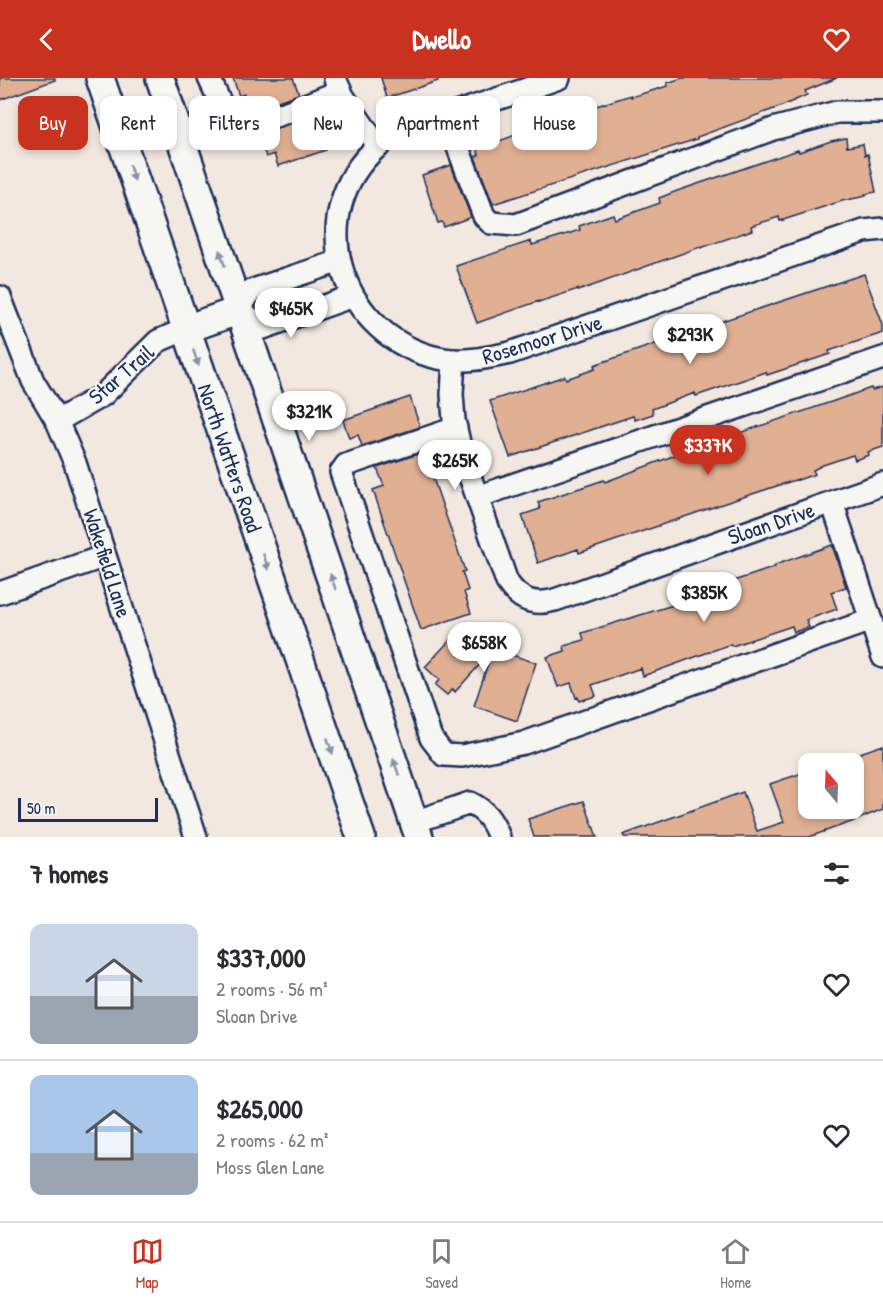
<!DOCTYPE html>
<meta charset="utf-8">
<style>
:root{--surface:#fff;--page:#f7f7f7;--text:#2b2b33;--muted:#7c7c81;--line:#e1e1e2;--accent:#c8321e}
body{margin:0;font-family:"Patrick Hand",sans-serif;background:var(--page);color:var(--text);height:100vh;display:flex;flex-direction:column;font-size:22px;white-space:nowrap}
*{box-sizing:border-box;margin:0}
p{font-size:20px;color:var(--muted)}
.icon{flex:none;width:33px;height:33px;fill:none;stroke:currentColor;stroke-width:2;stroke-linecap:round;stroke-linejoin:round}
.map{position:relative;height:759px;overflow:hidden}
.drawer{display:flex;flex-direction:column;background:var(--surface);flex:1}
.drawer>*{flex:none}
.hud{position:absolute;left:18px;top:18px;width:848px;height:54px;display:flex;gap:12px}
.needle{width:39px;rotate:341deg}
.buttons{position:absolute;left:798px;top:675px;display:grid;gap:12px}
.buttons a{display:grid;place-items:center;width:66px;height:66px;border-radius:12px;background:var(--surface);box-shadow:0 3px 9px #0003;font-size:30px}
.scale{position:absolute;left:18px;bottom:15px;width:140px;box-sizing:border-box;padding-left:6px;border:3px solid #1b2f5e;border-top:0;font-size:16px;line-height:21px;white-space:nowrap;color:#1b2f5e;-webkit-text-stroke:4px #f6f6f2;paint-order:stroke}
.price{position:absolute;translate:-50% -51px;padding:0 14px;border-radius:21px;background:#fff;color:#222;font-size:20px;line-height:39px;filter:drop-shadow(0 2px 3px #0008)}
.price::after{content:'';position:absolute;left:50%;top:36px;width:18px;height:14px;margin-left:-9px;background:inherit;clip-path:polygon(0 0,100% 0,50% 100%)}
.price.current{background:var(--accent);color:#fff}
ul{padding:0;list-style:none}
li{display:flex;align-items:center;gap:18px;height:150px;padding:0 30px}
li+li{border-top:2px solid var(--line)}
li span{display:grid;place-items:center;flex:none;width:168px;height:120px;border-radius:12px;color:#555}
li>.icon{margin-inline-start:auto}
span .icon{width:72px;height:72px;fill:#fffc;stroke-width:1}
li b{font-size:26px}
h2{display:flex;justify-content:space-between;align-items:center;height:72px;padding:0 30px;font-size:26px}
.chip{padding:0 21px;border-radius:12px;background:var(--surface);box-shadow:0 3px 9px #0003;font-size:21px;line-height:54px}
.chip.current{background:var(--accent);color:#fff}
header{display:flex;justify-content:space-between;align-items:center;height:78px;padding:0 30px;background:var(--accent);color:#fff;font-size:27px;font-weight:700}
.tabs{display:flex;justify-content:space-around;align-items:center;height:84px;border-top:2px solid var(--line);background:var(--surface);font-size:16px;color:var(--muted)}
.tabs a{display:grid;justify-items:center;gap:3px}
.tabs .current{color:var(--accent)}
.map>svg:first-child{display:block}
</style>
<header><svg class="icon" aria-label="back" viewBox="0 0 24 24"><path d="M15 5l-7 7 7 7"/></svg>Dwello<svg class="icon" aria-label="heart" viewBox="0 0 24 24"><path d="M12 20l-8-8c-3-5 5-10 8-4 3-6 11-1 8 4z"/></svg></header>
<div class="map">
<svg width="883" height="759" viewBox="0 0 883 759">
<rect width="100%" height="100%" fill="#f2e8df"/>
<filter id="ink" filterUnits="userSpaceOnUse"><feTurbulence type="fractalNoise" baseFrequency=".0167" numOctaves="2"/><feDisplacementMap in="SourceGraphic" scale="12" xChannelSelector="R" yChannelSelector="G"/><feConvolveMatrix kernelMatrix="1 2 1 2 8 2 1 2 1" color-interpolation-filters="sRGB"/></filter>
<g filter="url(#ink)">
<path fill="#e1b093" stroke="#1b2f5e" stroke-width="1.5" d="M0 0H55V2L0 22Z
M233 0H293L299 16 250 32 244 16 239 18Z
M381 0H437L438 3 387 20Z
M682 0H837L805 13 807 17 782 28 697 59V61L493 126 475 79 479 77 477 71 590 30 631 17V19L668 8 667 5Z
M312 38 326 72 278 88 274 76 266 79 258 56Z
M846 60 847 69 863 66 865 77 868 76 876 114 865 116 866 118 842 123 780 143 779 139 751 148 752 152 701 170 700 169 578 213V211L539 224V223L477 245 456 188 531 163 532 167 580 152 579 148 613 136 615 141 660 125 659 120 677 113 798 72 799 74 831 63Z
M451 87 471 139 444 149 442 144 438 145 422 97Z
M864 196 883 247V255L829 273 830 276 767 297 766 294 696 318 695 315 668 325 652 331 653 336 635 342 633 338 510 379 490 323 565 298 566 301 595 291 594 287 676 259 677 263 704 254 703 251 714 248 713 246Z
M883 309V369L868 374 869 377 855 382 853 377 823 387 813 392 815 396 798 402V401L731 423 579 475 578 471 538 485 522 437 540 431 538 424 604 402 605 404 686 373 834 323 871 310 872 312Z
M410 319 420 349 362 368 358 357 349 360 343 342Z
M424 374 465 493 462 494 468 512 464 514 471 535 421 552 373 412 384 408 377 390Z
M832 467 846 509 831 514 837 531 806 542 809 549 794 554 792 548 732 568 731 566 643 598 641 590 592 607 596 618 579 623 578 619 576 620 571 605 558 609 547 579 565 573 564 568 584 562 582 555 686 523 684 519 755 496 775 489V487Z
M467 544 494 571 536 585 517 643 474 628 492 573 455 614 453 611 447 617 435 607 439 602 425 589Z
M883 667V731L854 743 809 759H624L623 757 743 714 757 753 784 744 770 706 808 693V730H854V677Z
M584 723 597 759H534L528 741Z"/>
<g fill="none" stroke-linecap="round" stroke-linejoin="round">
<g stroke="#1b2f5e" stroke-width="26">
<path id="minor" d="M209 0 230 46C260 49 310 24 341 13
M559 0C525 12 490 23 456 35 430 43 398 50 377 69 303 135 338 251 430 278 457 286 483 281 510 275L864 153 883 151
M335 1 343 18 378 69
M446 38 484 138 491 145 516 147 773 51 837 34H883
M340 183 250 213 240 232 263 250 353 218
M0 219 33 303 57 343 75 385 196 759
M454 282 452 316 454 342 461 373 507 504C519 522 534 528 555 522L883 406
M57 343 103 317 158 263 186 251
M456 350 346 387 341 394 431 660 444 677 462 678 524 665 871 542
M477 419 883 280
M832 424 883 579
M0 515 105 478
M414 744 470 725C486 733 492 742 499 759"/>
</g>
<g stroke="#1b2f5e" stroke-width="32">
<path id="major" d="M100 0 361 759
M160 0 419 759
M186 251 240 232"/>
</g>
<use href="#minor" stroke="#f6f6f2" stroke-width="21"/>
<use href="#major" stroke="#f6f6f2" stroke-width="27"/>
</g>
<defs><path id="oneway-solid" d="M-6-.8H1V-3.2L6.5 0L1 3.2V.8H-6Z" transform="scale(1.5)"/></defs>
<g fill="#8892a8">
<use href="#oneway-solid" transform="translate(132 95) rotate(71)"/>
<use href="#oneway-solid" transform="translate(222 180) rotate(-109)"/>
<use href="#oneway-solid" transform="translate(196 280) rotate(71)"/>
<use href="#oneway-solid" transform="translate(266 484) rotate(71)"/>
<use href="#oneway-solid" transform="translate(333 504) rotate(-109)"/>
<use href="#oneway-solid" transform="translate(330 668) rotate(71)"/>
<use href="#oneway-solid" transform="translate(396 689) rotate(-109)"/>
</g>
</g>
<g text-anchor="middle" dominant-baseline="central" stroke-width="4.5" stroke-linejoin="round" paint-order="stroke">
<g font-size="22" fill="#1b2f5e" stroke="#f6f6f2">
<text transform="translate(542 261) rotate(-17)">Rosemoor Drive</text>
<text transform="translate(121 296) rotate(-41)">Star Trail</text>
<text transform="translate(230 380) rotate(71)">North Watters Road</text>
<text transform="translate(771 445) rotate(-19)">Sloan Drive</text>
<text transform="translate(108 485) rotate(72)">Wakefield Lane</text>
</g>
</g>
</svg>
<div class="buttons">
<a><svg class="needle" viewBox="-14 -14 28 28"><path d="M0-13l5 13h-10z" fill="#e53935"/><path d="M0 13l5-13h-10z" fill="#7c7c81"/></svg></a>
</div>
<div class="scale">50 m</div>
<b class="price" style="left:291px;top:261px">$465K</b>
<b class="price" style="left:690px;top:287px">$293K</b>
<b class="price" style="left:309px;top:364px">$321K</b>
<b class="price current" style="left:708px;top:398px">$337K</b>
<b class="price" style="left:455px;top:413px">$265K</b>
<b class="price" style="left:704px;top:545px">$385K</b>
<b class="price" style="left:484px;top:595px">$658K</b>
<div class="hud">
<a class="chip current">Buy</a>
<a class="chip">Rent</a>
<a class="chip">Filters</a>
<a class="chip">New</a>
<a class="chip">Apartment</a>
<a class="chip">House</a>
</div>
</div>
<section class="drawer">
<h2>7 homes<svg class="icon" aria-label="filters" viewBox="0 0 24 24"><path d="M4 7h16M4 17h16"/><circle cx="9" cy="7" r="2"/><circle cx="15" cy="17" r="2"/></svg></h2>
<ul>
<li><span style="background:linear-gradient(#c9d6e8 60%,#9aa5b1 0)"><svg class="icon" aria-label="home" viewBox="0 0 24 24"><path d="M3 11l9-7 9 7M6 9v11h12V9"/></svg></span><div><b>$337,000</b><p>2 rooms · 56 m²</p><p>Sloan Drive</p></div><svg class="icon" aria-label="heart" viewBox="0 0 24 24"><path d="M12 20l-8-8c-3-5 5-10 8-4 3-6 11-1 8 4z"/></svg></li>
<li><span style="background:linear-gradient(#a9c7e8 65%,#9aa5b1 0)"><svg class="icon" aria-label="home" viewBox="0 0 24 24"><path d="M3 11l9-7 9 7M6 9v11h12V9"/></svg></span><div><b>$265,000</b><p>2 rooms · 62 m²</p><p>Moss Glen Lane</p></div><svg class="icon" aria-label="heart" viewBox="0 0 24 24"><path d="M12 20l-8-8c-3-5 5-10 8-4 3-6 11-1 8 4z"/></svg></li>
</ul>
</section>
<nav class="tabs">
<a class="current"><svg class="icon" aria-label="map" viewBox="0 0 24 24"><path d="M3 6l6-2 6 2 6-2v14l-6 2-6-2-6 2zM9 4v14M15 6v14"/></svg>Map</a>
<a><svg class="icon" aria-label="saved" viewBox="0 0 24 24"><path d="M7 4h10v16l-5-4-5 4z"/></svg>Saved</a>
<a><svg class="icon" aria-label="home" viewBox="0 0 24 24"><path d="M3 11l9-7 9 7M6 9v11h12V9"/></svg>Home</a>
</nav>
